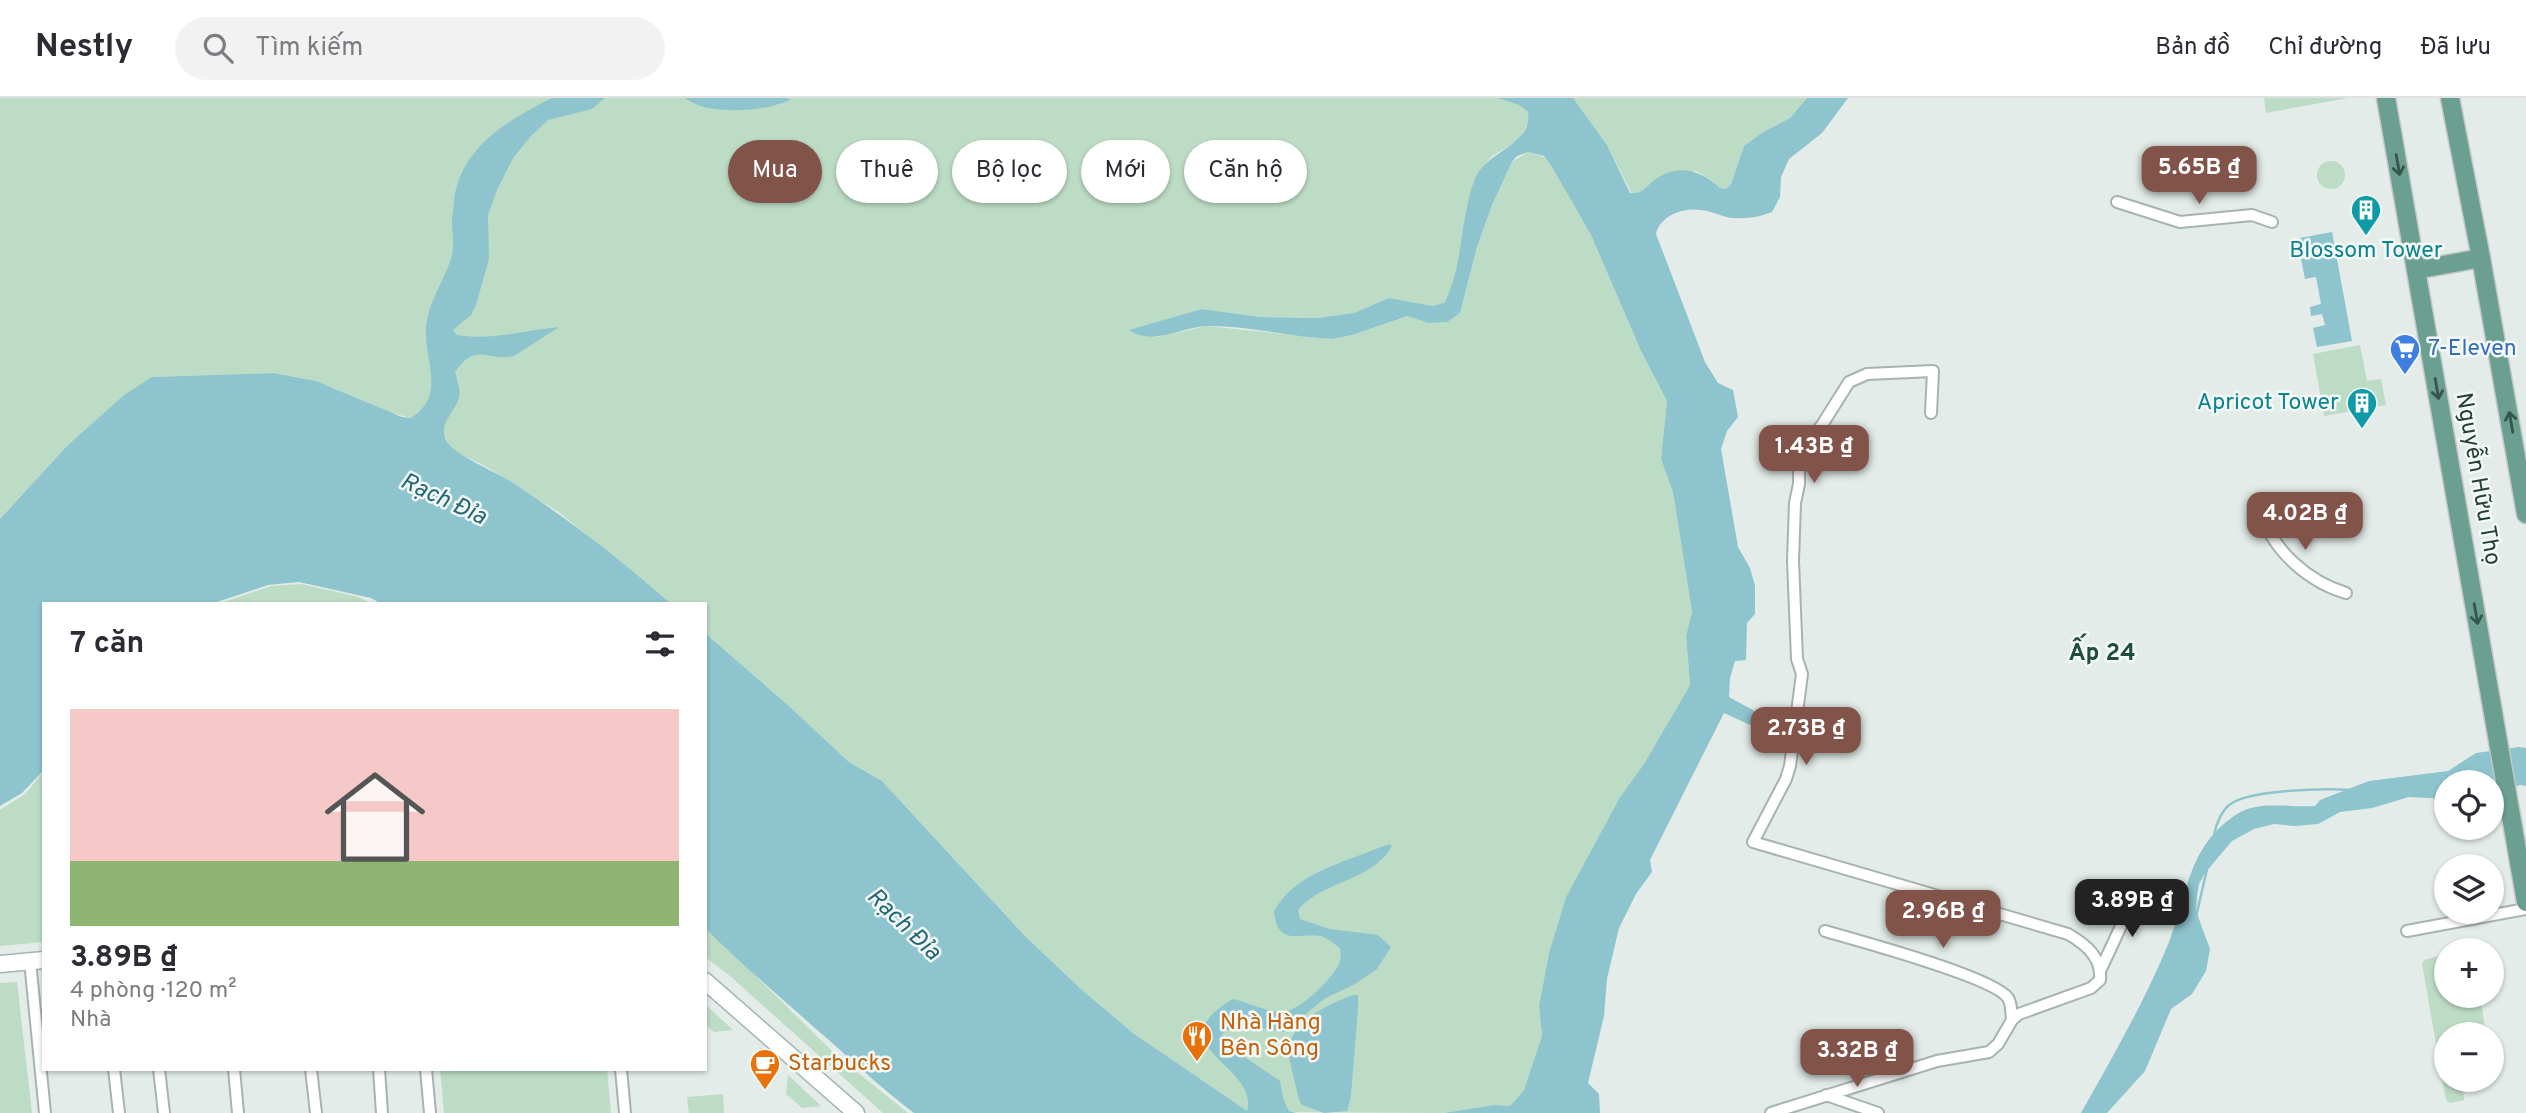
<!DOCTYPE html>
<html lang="vi">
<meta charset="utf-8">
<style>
:root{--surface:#fff;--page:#f2f2f3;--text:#2b2b33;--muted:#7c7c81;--line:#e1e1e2;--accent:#815349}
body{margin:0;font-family:Overpass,sans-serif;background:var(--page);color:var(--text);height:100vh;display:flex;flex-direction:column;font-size:26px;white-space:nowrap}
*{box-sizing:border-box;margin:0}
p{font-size:23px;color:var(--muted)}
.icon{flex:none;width:38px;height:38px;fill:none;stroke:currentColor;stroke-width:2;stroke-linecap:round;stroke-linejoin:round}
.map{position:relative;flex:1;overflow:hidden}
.sheet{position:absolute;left:42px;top:504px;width:665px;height:469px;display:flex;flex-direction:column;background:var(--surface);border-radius:0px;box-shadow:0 2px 5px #0004}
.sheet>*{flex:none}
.hud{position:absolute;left:728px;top:42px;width:665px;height:63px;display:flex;gap:14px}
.buttons{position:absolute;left:2434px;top:672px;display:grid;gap:14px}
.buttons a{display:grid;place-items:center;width:70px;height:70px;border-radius:50%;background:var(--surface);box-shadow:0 2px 5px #0004;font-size:35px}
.price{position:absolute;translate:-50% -60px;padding:0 16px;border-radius:14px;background:var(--accent);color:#fff;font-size:23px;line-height:46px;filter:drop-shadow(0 2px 4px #0008)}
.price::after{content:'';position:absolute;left:50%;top:42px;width:21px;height:16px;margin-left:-10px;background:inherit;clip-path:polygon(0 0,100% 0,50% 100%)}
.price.selected{background:#222;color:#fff}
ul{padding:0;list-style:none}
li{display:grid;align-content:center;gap:14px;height:371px;padding:0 28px}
li span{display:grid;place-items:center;height:217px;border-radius:0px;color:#555}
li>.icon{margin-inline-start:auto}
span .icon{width:126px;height:126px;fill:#fffc;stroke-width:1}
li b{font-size:30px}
h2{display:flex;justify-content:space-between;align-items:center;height:84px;padding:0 28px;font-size:30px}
.tag{padding:0 24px;border-radius:32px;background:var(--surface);box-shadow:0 2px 5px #0004;font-size:24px;line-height:63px}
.tag.selected{background:var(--accent);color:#fff}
header{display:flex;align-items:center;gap:42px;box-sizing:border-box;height:98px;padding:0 35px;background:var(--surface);border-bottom:2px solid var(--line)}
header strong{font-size:33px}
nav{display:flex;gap:38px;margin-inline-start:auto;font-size:24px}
.search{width:490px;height:63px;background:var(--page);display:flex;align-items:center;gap:18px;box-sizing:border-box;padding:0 24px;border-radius:38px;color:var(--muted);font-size:26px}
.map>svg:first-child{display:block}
</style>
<header>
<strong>Nestly</strong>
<div class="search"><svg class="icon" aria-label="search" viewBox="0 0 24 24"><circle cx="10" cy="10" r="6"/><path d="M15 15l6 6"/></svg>Tìm kiếm</div>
<nav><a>Bản đồ</a><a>Chỉ đường</a><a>Đã lưu</a></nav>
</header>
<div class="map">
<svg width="2526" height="1015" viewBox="0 0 2526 1015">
<rect width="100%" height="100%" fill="#e3ece8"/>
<path fill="#bddcc5" d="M0 0H1497L1519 7 1528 14 1529 22 1519 42 1492 58 1474 82 1453 187 1445 204 1433 208 1389 200 1354 215 1318 220 1260 219 1202 211 1130 233 1158 239 1206 228 1332 241 1352 237 1409 218 1428 225 1447 223 1460 215 1477 149 1492 107 1512 64 1528 54 1544 59 1552 69 1591 137 1641 253 1667 303 1661 361 1673 394 1692 514 1686 538 1690 587 1685 600 1644 666 1620 699 1566 799 1549 855 1539 908 1542 938 1524 992 1510 1008 1494 1007 1442 1015 1248 1014 1133 935 1082 892 1025 838 882 683 849 664 790 609 705 535V506H671L560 415 485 368 456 354 448 346 444 335 411 320 385 313 331 289 301 280 274 275 152 279 66 349 0 421Z
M1573 0H1807L1790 20 1763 34 1744 48 1731 86 1726 91 1720 90 1711 82 1696 73 1655 82 1639 96H1632L1607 47Z
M2264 0H2348L2266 15Z
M2317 77a14 14 0 1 1 28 0a14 14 0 1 1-28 0Z
M2360 247 2367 283 2381 281 2386 307 2324 318 2313 256Z
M301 486 359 499 372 506H218L271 488Z
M44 673V844L0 848V712L25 696Z
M705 828 837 958 908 1015H883L730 878 705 859Z
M2446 856V898H2480L2486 936H2446V959L2438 957 2422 866 2424 862Z
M17 884 32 1015H0V885Z
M705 906 733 932 714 934 705 926Z
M2446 967V982H2462L2464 1002 2450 1005 2446 1002 2440 971Z
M440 971H607L611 1015H444Z
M788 977 821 1008 802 1010 786 996Z
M723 996 724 1015H689L687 999Z"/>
<path fill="#8ec4ce" d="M552 0H605L592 11 548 22 531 38 513 60 497 92 488 117 489 161 476 207 471 217 453 232 457 237C492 243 524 232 559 229L514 258C488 264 476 243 455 274 457 282 461 293 459 300 454 316 437 326 447 344 454 356 495 374 510 383 567 420 620 461 671 506H382L371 500 299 484 268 487 211 506H44V672L22 695 0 708V421L66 349 124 297 152 279 274 275 316 283 402 319 411 320C446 298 425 265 426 232 427 204 445 183 452 157 455 143 450 128 453 114 454 106 454 96 457 88 470 43 514 19 552 0Z
M685 0H787L790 2C763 14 708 18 685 0Z
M1497 0H1573L1607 47 1630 95C1641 97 1645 90 1653 83 1676 65 1700 71 1720 90L1726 91 1731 86 1744 48 1763 34 1790 20 1807 0H1848L1822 35 1789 61 1781 79 1780 99 1772 114C1760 119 1747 121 1733 120 1722 119 1712 113 1701 112 1682 109 1660 118 1656 136L1705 264 1718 285 1733 292 1738 319 1727 333 1721 351 1738 449 1750 470 1755 488V516L1747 525 1746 562 1735 563 1730 580 1729 599 1780 627 1774 638 1724 615 1650 762 1652 774 1636 796 1619 830 1607 881 1604 918 1588 985 1599 996 1600 1015H1443L1494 1007 1510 1008 1524 992 1542 938 1539 908 1549 855 1566 799 1620 699 1644 666 1688 591 1690 586 1686 538 1692 514 1673 394 1661 361 1667 303 1641 253 1591 137 1552 69 1544 58 1528 54 1517 58 1512 64 1492 107 1477 149 1460 215 1447 224 1428 225 1408 218 1352 237 1332 241C1291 239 1249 228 1208 228 1183 228 1154 249 1129 232L1202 211 1260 219 1318 220 1354 215 1389 200 1433 208 1445 204C1463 167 1460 122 1474 83 1485 52 1533 48 1528 14L1519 7Z
M2332 134 2352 243 2317 249 2313 230 2325 227 2322 216 2311 218 2310 209 2321 206 2316 179 2305 181 2301 161 2320 157 2319 150 2303 153 2300 140Z
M705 535 790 609 849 664 882 683 1025 838 1082 892 1133 935 1247 1013C1260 967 1153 948 1233 901 1249 905 1264 913 1281 914 1298 915 1332 881 1339 866 1341 861 1341 856 1340 850 1334 846 1328 840 1321 838 1301 834 1278 850 1274 814 1292 776 1345 764 1381 749L1389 746 1392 748C1372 784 1321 783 1298 812L1300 821 1330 831 1378 837 1391 849 1377 871 1355 886 1324 901 1284 934C1263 932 1241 921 1222 936L1224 945 1280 983C1283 996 1282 1001 1289 1013L1296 1015H914C879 989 849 959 816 931 779 898 741 866 705 830Z
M2519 649 2526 650V688L2520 687 2492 698V684H2446V701L2409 699 2372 710 2340 714 2318 726 2295 728 2274 726 2254 731 2232 743 2205 775 2199 786 2197 798 2196 813 2210 851 2206 873 2192 896 2171 911 2145 973 2107 1015H2081C2112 960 2145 903 2169 844 2189 795 2186 750 2237 716 2258 702 2291 710 2315 708L2320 702 2369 683 2448 673 2476 655Z
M1353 897H1358V910L1351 998 1347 1013 1324 1015 1302 1007 1299 1002 1287 951C1296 921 1326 907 1353 897Z"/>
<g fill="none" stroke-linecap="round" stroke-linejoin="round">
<path stroke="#8ec4ce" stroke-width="2.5" d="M2214 737C2216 726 2222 711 2232 705 2252 692 2325 690 2350 692
M2196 819 2207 771"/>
<g stroke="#a6b4af" stroke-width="14">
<path id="minor" d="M2117 104 2180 124 2252 117 2272 124
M2262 416C2273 453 2309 484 2346 495
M1825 833C1856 842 1994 879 2008 900 2012 906 2011 915 2012 922
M2407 833 2526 811
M30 863 45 1015
M2101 871 2135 798
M114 971 119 1015
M159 971 164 1015
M234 971 238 1015
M311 971 316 1015
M379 971 382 1015
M426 971 430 1015
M621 971 625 1015
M1826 997 1878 1015
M1771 1015 1937 963 1989 954 1998 946 2012 922 2019 916 2091 890 2100 882C2102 860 2087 847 2068 836L1753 744 1786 681 1790 668 1802 576 1797 561 1793 463 1795 405 1799 386V365L1804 349 1822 327 1849 284 1867 276 1933 273 1931 315"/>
</g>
<g stroke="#a2b7af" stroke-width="19">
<path id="secondary" d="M0 866 44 862
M705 883 856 1015"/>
</g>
<g stroke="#c2c8c6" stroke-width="21">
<path id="primary" d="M2386 0 2526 804
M2450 0 2481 160 2526 416
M2416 172 2481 160"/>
</g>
<use href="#minor" stroke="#fff" stroke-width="10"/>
<use href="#secondary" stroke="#fff" stroke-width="16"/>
<use href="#primary" stroke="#6a9f91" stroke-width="18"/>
</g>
<defs><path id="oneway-shaft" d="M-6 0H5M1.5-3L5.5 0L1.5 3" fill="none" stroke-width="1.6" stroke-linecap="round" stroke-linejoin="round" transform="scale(1.75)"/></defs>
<g stroke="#36554c">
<use href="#oneway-shaft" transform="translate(2398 67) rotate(80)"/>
<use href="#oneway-shaft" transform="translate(2437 291) rotate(80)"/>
<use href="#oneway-shaft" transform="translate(2511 324) rotate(-100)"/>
<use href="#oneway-shaft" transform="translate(2476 516) rotate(80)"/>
</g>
<defs>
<g id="building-pin" transform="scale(1.575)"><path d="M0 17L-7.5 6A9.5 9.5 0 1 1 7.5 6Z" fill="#0f9aa8" stroke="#f3f9f6"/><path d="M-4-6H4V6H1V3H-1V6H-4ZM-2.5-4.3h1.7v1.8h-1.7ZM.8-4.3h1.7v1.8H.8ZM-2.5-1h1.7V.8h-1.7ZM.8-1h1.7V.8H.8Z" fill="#fff"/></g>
<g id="supermarket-pin" transform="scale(1.575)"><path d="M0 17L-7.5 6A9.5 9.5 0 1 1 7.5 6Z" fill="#3f7fe0" stroke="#f3f9f6"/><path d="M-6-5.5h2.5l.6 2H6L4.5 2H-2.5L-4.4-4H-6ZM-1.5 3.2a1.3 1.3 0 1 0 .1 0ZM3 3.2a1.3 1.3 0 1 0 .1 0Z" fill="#fff"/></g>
<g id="restaurant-pin" transform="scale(1.575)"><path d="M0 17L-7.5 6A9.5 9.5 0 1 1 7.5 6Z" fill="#e8710a" stroke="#f3f9f6"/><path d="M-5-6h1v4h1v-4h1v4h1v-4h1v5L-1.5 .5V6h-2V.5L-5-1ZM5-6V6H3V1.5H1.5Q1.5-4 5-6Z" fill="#fff"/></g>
<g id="cafe-pin" transform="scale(1.575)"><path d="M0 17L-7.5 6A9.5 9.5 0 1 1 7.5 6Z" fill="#e8710a" stroke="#f3f9f6"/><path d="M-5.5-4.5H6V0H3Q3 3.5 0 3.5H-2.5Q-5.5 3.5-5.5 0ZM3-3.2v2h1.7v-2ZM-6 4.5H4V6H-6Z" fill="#fff"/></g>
</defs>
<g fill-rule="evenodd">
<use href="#building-pin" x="2366" y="112"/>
<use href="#supermarket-pin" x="2405" y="251"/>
<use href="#building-pin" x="2362" y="305"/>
<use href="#restaurant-pin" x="1197" y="938"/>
<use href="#cafe-pin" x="765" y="966"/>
</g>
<g text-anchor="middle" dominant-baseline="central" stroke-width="5" stroke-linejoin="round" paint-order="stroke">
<g font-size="23" fill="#0d838f" stroke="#f3f9f6">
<text x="2366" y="153">Blossom Tower</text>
<text x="2339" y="305" text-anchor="end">Apricot Tower</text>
</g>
<g font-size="23" fill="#366cbe" stroke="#f3f9f6" text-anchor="start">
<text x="2428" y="251">7-Eleven</text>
</g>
<g font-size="23" fill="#243c35" stroke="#f3f9f6">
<text transform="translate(2477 381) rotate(80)">Nguyễn Hữu Thọ</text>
</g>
<g font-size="23" fill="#c56008" stroke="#f3f9f6" text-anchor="start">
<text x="1220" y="925">Nhà Hàng<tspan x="1220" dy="26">Bên Sông</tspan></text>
<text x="788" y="966">Starbucks</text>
</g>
<g font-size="24" font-style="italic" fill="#216775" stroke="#f3f9f6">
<text transform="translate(443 402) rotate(25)">Rạch Đỉa</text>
<text transform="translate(903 827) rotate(44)">Rạch Đỉa</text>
</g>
<g font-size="24" font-weight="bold" fill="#204d42" stroke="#f3f9f6">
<text x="2102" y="556">Ấp 24</text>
</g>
</g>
</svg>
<div class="buttons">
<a><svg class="icon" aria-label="locate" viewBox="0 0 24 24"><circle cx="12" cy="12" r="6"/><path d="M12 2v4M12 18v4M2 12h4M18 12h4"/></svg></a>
<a><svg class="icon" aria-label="layers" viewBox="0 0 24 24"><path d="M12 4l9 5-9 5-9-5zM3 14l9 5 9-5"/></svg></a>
<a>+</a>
<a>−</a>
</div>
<b class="price" style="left:2199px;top:108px">5.65B ₫</b>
<b class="price" style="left:1814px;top:387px">1.43B ₫</b>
<b class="price" style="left:2305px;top:454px">4.02B ₫</b>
<b class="price" style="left:1806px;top:669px">2.73B ₫</b>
<b class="price selected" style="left:2132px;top:841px">3.89B ₫</b>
<b class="price" style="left:1943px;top:852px">2.96B ₫</b>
<b class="price" style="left:1857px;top:991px">3.32B ₫</b>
<div class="hud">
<a class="tag selected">Mua</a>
<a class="tag">Thuê</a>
<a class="tag">Bộ lọc</a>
<a class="tag">Mới</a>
<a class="tag">Căn hộ</a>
</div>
<section class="sheet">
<h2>7 căn<svg class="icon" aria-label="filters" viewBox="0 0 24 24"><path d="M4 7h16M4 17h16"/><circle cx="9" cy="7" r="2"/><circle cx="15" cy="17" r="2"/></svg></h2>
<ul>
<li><span style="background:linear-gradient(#f6c9c9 70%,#8fb573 0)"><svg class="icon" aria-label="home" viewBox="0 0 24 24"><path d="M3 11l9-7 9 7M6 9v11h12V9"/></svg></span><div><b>3.89B ₫</b><p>4 phòng · 120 m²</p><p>Nhà</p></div></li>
</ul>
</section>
</div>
